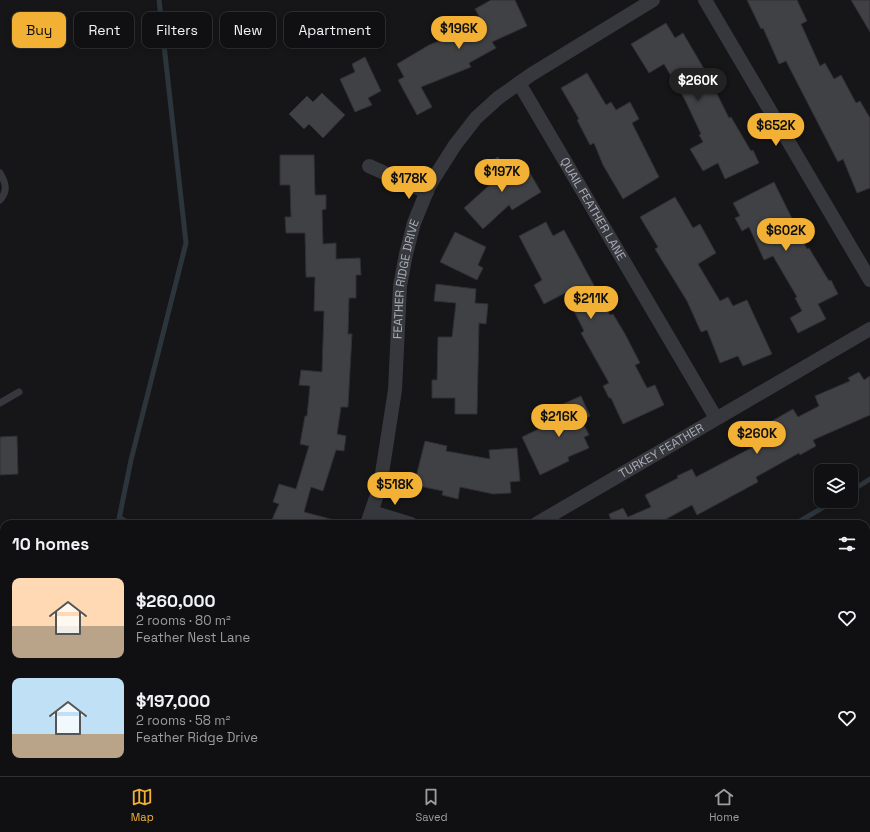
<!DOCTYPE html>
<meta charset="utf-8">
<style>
:root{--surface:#101012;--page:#19191b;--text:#f1f3f6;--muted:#9c9d9f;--line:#303032;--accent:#f2b134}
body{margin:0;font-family:"Space Grotesk",sans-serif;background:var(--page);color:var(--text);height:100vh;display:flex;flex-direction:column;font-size:15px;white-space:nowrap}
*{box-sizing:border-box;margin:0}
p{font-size:13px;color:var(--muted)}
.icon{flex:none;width:22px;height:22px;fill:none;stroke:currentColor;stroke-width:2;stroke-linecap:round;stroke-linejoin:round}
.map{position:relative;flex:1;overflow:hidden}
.sheet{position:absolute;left:0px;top:520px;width:870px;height:256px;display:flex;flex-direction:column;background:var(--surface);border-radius:12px 12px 0 0;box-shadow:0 2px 6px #0003,0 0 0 1px var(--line)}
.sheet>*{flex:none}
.banner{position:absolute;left:12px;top:12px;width:400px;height:36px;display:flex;gap:8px}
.buttons{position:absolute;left:814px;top:464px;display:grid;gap:8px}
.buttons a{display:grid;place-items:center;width:44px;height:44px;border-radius:8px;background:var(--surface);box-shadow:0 2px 6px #0003,0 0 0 1px var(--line);font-size:20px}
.price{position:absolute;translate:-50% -34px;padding:0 9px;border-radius:14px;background:var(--accent);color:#111;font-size:13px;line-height:26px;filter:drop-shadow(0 1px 2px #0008)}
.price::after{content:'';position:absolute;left:50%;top:24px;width:12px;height:9px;margin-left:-6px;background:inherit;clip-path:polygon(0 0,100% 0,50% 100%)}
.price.on{background:#222;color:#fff}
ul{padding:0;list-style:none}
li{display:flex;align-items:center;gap:12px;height:100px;padding:0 12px}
li span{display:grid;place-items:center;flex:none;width:112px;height:80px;border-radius:8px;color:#555}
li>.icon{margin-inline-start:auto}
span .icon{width:48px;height:48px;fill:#fffc;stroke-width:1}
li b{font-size:17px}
h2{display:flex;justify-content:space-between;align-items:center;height:48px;padding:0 12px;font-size:17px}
.pill{padding:0 14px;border-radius:8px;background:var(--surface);box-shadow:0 2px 6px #0003,0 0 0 1px var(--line);font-size:14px;line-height:36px}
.pill.on{background:var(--accent);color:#111}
.dock{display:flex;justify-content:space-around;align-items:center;height:56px;border-top:1px solid var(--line);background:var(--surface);font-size:11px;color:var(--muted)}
.dock a{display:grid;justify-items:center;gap:2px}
.dock .on{color:var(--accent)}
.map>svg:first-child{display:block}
</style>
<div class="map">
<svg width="870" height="776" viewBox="0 0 870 776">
<rect width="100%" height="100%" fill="#161618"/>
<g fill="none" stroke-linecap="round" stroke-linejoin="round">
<path stroke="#2c353c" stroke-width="5" d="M851 491 870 479
M120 518 131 524
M118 524 131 460 186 243 159 0
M795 524 834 501
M0 689 4 686
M478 772 480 776"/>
</g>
<path fill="#404145" stroke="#303034" d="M491 0H515L527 26 492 42 496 48 469 63 471 67 421 87 432 107 417 115 398 80 404 77 397 64 429 45 467 30 463 24 479 16 475 9Z
M747 0H797L807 21 801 24 820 66 825 63 834 79 841 75 856 103 860 101 870 118V188L857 193 843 159 838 162 786 61 779 64 763 28 761 29Z
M851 0H870V32Z
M666 23 675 38 683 33 707 74 729 118 731 117 751 151 753 150 759 163 725 179 718 163 703 171 690 149 703 142 699 135 701 134 685 100 664 64 649 73 631 44Z
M365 57 381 91 368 98 372 105 355 112 340 79 355 72 352 64Z
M587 73 606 105 611 102 616 110 630 102 639 119 632 123 659 177 623 199 603 165 594 143 590 145 577 120 579 119 561 88Z
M322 93 345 115 323 138 309 124 304 129 289 114 307 96 313 102Z
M280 155H314L315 195H326V209L322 210 323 244 336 243V259L360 258 361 275H356V298H349L348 334H352L348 407H341L337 434 346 436 344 451 336 450 323 491 311 487 304 512 334 520 333 524H270L279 504 273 502 279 484 296 489 309 446 300 444 305 416H307L310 386 299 385 301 370 322 372 324 311H314L315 277H306L305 233H286L285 217H291L290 185H280Z
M498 157 510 177 527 168 541 192 512 210 509 205 483 229 464 208 494 181 484 165Z
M774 182 807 249 809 248 829 281 831 280 838 294 818 304 826 319 798 333 790 318 802 311 795 298 797 297 773 256 764 260 749 227 742 231 735 218 740 216 733 203Z
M675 197 693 228 700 224 716 253 698 264 720 301 728 297 733 306 747 300 772 354 743 366 738 356 720 363 707 330 701 332 687 301 655 249 658 247 640 217Z
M546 222 553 236 564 230 610 315 613 314 625 334 640 363 635 365 647 388 655 385 664 405 623 424 611 398H609L603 386 609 383 581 333 584 331 565 293 544 304 534 285 542 280 519 236Z
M455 232 486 247 478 265 483 268 477 280 440 262Z
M436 284 476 289 475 303 488 304 486 324 479 323 477 414H455V398H432V380H437L438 337H452L456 303 434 301Z
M859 372 864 380 870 376V415L813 440 816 446 800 455 799 453 756 477 758 482 697 515 692 505 657 524H612L609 514 623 508 628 517 651 507 645 495 678 478 677 476 692 469 696 477 751 448 744 437 793 409 798 417 819 406 815 396 850 381 848 378Z
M581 396 590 416 582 421 589 435 584 437 589 448 568 457 569 461 540 475 522 437 566 416 561 405Z
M17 436 18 474 0 475V437Z
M425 441 447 446 446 451 490 459 489 450 517 448 520 481 510 482 511 493 493 494 460 487 458 499 442 495 443 491 414 485Z"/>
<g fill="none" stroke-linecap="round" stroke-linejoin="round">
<path stroke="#37383d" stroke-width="7" d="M0 173C6 183 8 191 0 200
M0 403 19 392"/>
<g stroke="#37383d" stroke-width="14">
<path d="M705 0 870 280"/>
<path id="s1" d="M519 83 716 418"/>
<path d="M369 166 427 192"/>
<path d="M372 512 411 524"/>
<path id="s2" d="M367 524 380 486 395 390 400 286 406 254 414 223 429 186 455 145 476 118 498 98 532 74 653 0"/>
<path id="s3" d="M536 524 870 329"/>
<path d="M866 638 870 635"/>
<path d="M294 772 297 776"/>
<path d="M198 776 202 772"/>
<path d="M632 776 638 772"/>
</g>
</g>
<g text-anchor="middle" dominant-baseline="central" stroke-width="3" stroke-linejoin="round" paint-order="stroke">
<g font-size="12" fill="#a8adb8" stroke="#111113">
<text stroke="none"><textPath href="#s1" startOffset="146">QUAIL FEATHER LANE</textPath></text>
<text stroke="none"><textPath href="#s2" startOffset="249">FEATHER RIDGE DRIVE</textPath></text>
<text stroke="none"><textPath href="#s3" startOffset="145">TURKEY FEATHER</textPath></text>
</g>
</g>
</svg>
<div class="buttons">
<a><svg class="icon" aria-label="layers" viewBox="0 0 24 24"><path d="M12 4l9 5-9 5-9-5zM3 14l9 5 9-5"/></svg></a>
</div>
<b class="price" style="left:459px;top:50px">$196K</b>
<b class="price on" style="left:698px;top:102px">$260K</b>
<b class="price" style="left:776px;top:147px">$652K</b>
<b class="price" style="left:502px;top:193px">$197K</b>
<b class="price" style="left:409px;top:200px">$178K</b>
<b class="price" style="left:786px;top:252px">$602K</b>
<b class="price" style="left:591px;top:320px">$211K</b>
<b class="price" style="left:559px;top:438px">$216K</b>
<b class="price" style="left:757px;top:455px">$260K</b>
<b class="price" style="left:395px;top:506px">$518K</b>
<div class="banner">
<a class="pill on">Buy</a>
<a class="pill">Rent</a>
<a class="pill">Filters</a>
<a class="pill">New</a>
<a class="pill">Apartment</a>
</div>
<section class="sheet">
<h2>10 homes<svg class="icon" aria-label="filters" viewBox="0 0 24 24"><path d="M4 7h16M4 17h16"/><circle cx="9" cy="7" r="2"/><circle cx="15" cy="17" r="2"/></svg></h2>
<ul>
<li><span style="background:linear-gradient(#ffd9b3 60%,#b9a48a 0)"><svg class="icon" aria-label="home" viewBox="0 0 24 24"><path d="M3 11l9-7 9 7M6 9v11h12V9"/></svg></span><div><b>$260,000</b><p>2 rooms · 80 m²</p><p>Feather Nest Lane</p></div><svg class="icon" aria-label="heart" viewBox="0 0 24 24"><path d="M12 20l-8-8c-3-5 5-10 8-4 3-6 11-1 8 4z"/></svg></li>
<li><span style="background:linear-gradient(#bfe0f5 70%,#b9a48a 0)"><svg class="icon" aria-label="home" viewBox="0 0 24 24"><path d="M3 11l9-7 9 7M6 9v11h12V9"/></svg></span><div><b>$197,000</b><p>2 rooms · 58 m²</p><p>Feather Ridge Drive</p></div><svg class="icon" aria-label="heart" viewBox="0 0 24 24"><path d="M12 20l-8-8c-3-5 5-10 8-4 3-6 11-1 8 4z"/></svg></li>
</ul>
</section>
</div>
<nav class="dock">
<a class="on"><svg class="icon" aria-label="map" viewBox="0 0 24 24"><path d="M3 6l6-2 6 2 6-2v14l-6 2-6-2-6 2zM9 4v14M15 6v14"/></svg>Map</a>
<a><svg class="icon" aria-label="saved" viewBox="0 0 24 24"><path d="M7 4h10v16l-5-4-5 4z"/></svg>Saved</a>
<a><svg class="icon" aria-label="home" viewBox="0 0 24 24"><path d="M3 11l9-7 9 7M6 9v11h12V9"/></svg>Home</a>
</nav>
